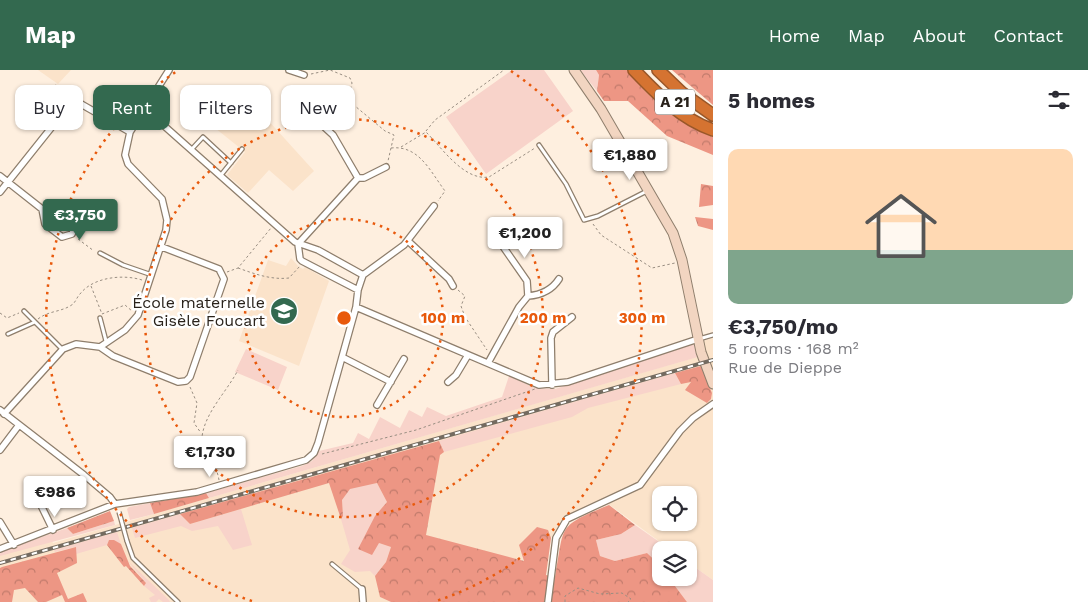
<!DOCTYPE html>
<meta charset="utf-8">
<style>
:root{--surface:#fff;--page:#f7f7f7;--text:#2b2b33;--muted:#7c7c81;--line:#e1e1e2;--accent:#33694f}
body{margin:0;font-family:"Work Sans",sans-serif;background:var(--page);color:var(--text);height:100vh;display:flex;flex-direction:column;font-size:19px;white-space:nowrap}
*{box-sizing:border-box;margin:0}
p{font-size:16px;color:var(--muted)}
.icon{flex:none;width:28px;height:28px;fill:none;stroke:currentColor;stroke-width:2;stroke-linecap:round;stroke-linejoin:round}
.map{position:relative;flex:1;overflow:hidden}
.drawer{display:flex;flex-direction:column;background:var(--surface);width:375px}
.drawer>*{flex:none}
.banner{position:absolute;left:15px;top:15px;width:475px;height:45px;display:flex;gap:10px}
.fabs{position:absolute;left:652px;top:416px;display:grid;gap:10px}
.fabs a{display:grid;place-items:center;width:45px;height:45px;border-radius:10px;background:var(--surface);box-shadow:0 1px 4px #0004;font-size:25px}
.price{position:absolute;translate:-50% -42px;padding:0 11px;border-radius:5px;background:#fff;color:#222;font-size:16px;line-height:32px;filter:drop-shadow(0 1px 2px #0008)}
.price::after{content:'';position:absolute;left:50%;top:30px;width:15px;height:11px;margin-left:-8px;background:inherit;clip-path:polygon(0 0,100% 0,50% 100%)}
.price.current{background:var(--accent);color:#fff}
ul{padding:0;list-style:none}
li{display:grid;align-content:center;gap:10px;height:265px;padding:0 15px}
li+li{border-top:1px solid var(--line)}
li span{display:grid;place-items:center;height:155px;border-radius:10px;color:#555}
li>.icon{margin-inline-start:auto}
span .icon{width:90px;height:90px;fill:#fffc;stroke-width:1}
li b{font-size:21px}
h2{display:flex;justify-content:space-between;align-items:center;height:60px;padding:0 15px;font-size:21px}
.tag{padding:0 18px;border-radius:10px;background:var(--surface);box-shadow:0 1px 4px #0004;font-size:18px;line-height:45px}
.tag.current{background:var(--accent);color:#fff}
header{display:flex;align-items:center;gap:30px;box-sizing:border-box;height:70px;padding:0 25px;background:var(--accent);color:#fff}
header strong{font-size:24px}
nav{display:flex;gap:28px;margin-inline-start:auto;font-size:18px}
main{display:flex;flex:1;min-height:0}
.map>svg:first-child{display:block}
</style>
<header>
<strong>Map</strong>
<nav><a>Home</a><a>Map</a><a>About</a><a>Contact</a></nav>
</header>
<main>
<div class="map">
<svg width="713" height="532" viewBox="0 0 713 532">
<defs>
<pattern id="forest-crowns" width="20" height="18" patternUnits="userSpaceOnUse" patternTransform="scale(1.25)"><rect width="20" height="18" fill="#ed9684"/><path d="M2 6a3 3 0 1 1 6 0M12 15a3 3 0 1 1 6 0" fill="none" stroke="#c07a6b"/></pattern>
</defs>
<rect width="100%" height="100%" fill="#feefdf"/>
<path fill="#fbe3ca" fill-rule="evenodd" d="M38 0H71L58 14Z
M236 15 314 101 293 121 269 100 248 123 227 105 245 82 205 50Z
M291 188 299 197 303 199 305 197 329 211 299 296 239 271 268 190 286 196Z
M713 268V510L689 493V480H671L603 430 566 445 561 452 551 468 546 505 524 491 497 485 380 527 391 532H0V482L38 470 52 471 53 473 697 287 693 274ZM661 425H689V452H661Z"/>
<path fill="#f8d3ca" d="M512 0H544L573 41 486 104 446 47Z
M580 0H596L599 5 597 21Z
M694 274 698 287 209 428 206 423 302 396 312 391 319 381 353 373 358 363 369 369 380 347 400 358 409 340 422 347 427 337 446 346 502 327 509 306 535 318 555 319Z
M246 279 287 297 278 320 235 302Z
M675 303 681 314 588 338 572 347 444 382 439 371Z
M377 413 387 432 375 446 379 473 391 477 386 492 375 506 370 501 355 502 341 494 350 480 341 449 343 446 342 430 350 418Z
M150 433 154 444 130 450 127 439 129 437Z
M241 439 252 475 233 480 218 456 192 461 181 456 135 468 132 458 180 444 190 454Z
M114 451 115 455 0 486V482L67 458 73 464Z
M635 455 671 480H661V496L647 483 615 491 600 486 596 470 621 464Z
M117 462 121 474 109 470 107 475 76 484 75 477 55 482 54 480Z
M127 490 169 530 170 532H163L159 529 156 532H151L149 528 155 525 144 516 146 513Z
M689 493 713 510V532H687L669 508H689Z"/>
<path fill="url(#forest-crowns)" d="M596 0H628C647 29 682 53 713 67V85L667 66 628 31H604L597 21 599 5Z
M672 0H713V35Z
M701 114 713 116V135L699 137Z
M695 147 713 149V160L698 156Z
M701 296 712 323 711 329 707 333 685 320 691 312 681 314 675 303Z
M439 371 444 382 440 385 426 465 524 491 519 475 537 457 548 460 551 468 546 505 555 507C565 454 556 457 609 435L635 455 621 464 596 470 600 486 615 491 647 483 661 496V508H669L687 532H391L380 527 375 506 386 492 391 477 379 473 372 485 358 479 375 446 387 432 377 413 350 419 342 430 343 446 341 449 329 413 190 454 180 444Z
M206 423 209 428 154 444 150 433Z
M110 441 114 451 73 464 67 458Z
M109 470H114L121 474 130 496 146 513 144 516 126 496 124 497 107 475Z
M76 477 77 493 57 503 68 529 83 523 87 532H65L62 525 46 532H38L25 518 14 520 12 532H0V498L2 497Z"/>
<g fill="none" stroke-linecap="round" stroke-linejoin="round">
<g stroke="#8e7e6c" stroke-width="5.5">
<path id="lane" d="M539 75 566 114 584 150 598 146 647 121
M191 80 203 67 231 93
M221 105 242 79
M100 183 123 195 152 205
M24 241 35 252
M100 248 106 271
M8 264 35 252 62 279
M699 269 713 265
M127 471 133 488 178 532
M332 494 362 519"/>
</g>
<g stroke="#8e7e6c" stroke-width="8">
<path id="street" d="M289 0 304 5
M56 19 73 27 81 34 130 62
M144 38 295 172 318 180 363 205 358 220 302 191 300 189 298 174
M321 54 333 65 358 108
M0 106 42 139 57 140 72 153 74 159 72 164 62 167 45 154 42 139
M0 122 63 43 69 37 81 34
M495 165 527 211 528 226
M408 171 449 209 453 216
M298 174 358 108H364L386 97
M363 205 404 175 434 136
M356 237 539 315 568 312 698 269
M100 277 113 286 178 312 186 311 190 307 224 209 219 199 162 177
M342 287 391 312
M488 293 519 237 528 226C541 225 552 220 559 209
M448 312 456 305 468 285
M552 315 551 268 553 262 572 247
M377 335 404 289
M0 340 84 405 110 427 115 434
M4 344 63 279 76 274 100 277 125 260 138 245 166 160 167 150 162 129 128 94 125 85 130 62 169 0
M0 380 19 355
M34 421 53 460
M0 452 14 475
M0 479 115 434 197 422 306 390 314 383 318 373 356 237 358 220
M362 519 363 532
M548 532 556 468 567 449 640 415 680 361 693 348 713 334"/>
</g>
<g stroke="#8e7e6c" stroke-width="11">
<path id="secondary" d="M574 0 601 39 673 163 682 190 701 282 713 314"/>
</g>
<g stroke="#995729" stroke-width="14">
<path id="highway" d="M634 0C657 24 681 49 713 60
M658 0 682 23 713 45"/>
</g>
<path stroke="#998e82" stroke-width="1" stroke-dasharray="2.5 2.5" stroke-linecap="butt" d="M311 4 330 0 350 8 352 13 348 31 337 33 324 49
M349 31 385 61 394 65 388 91
M426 61 435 50 504 0
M401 77 426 62C442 78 464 111 489 107L535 78
M391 78C419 75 430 101 445 121L438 131
M51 146 67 160
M593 154 601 165 652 198 675 193
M78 169 94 181
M238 198C255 204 271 210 289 208L300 196
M227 202 238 198 271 158
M91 216 102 244 125 235 132 241
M458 220 465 226 461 236 465 247 487 280
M0 243 7 248 19 243
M38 249C48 241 60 242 70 236 76 233 76 228 80 224 93 207 123 204 142 210
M190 317 197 333 194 353 201 363
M322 384 416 360 535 319
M219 410C218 405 217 399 213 396 209 391 204 391 203 384 195 351 224 327 238 300
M565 532V526L578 518 600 524 622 523 631 529 628 532"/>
<use href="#lane" stroke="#fff" stroke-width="3"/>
<use href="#street" stroke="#fff" stroke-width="5.5"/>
<use href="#secondary" stroke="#f2d5c1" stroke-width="9"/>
<use href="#highway" stroke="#d57331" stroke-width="11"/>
<g stroke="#746b60" stroke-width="4">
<path id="rail" d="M0 493 713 290"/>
</g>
<use href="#rail" stroke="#fff" stroke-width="2" stroke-dasharray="5.5" stroke-linecap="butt"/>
<g stroke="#8e7e6c" stroke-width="5.5" stroke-linecap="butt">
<path id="lane-bridge" d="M119 442 127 471"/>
</g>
<use href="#lane-bridge" stroke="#fff" stroke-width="3"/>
</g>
<g fill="none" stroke="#e8590c" stroke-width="2.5" stroke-dasharray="2.5 5">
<circle cx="344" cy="248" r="99"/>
<circle cx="344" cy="248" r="199"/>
<path d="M252 531A298 298 0 0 1 177 1M511 1A298 298 0 0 1 436 531"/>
</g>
<defs>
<g id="school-disc" transform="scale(1.4375)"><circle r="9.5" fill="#33694f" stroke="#fff"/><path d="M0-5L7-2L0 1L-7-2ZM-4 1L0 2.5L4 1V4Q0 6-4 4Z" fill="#fff"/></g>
</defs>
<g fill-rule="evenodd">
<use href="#school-disc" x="284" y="241"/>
</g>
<g text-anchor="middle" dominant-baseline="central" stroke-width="5" stroke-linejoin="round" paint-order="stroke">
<rect fill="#fff" stroke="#69645f" stroke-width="1" x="655" y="19.5" width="40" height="25" rx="4"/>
<g font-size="15" font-weight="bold" fill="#29221b">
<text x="675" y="32">A 21</text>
</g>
<g font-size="16" fill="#29221b" stroke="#fff" text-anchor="end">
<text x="265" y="232">École maternelle<tspan x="265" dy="18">Gisèle Foucart</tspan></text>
</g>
</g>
<circle cx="344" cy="248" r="8" fill="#e8590c" stroke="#fff" stroke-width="2.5"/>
<g font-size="15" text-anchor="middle" font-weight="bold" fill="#e8590c" stroke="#fff" stroke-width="5" stroke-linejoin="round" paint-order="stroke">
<text x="443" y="253">100 m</text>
<text x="543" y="253">200 m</text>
<text x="642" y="253">300 m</text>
</g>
</svg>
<div class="fabs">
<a><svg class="icon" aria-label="locate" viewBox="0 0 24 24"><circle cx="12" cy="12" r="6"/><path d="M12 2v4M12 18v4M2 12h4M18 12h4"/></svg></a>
<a><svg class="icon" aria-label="layers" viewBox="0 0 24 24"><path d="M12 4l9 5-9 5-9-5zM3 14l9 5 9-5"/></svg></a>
</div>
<b class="price" style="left:630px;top:111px">€1,880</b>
<b class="price current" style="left:80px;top:171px">€3,750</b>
<b class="price" style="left:525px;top:189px">€1,200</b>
<b class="price" style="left:210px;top:408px">€1,730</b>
<b class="price" style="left:55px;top:448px">€986</b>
<div class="banner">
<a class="tag">Buy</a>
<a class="tag current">Rent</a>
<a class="tag">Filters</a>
<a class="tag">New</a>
</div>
</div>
<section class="drawer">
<h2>5 homes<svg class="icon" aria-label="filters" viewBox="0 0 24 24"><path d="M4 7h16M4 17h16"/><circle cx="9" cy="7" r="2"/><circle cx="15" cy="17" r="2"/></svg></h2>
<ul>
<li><span style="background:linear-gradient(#ffd9b3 65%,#7fa58c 0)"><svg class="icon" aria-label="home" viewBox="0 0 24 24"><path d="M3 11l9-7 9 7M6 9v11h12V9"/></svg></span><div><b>€3,750/mo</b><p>5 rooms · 168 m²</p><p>Rue de Dieppe</p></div></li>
</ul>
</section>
</main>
